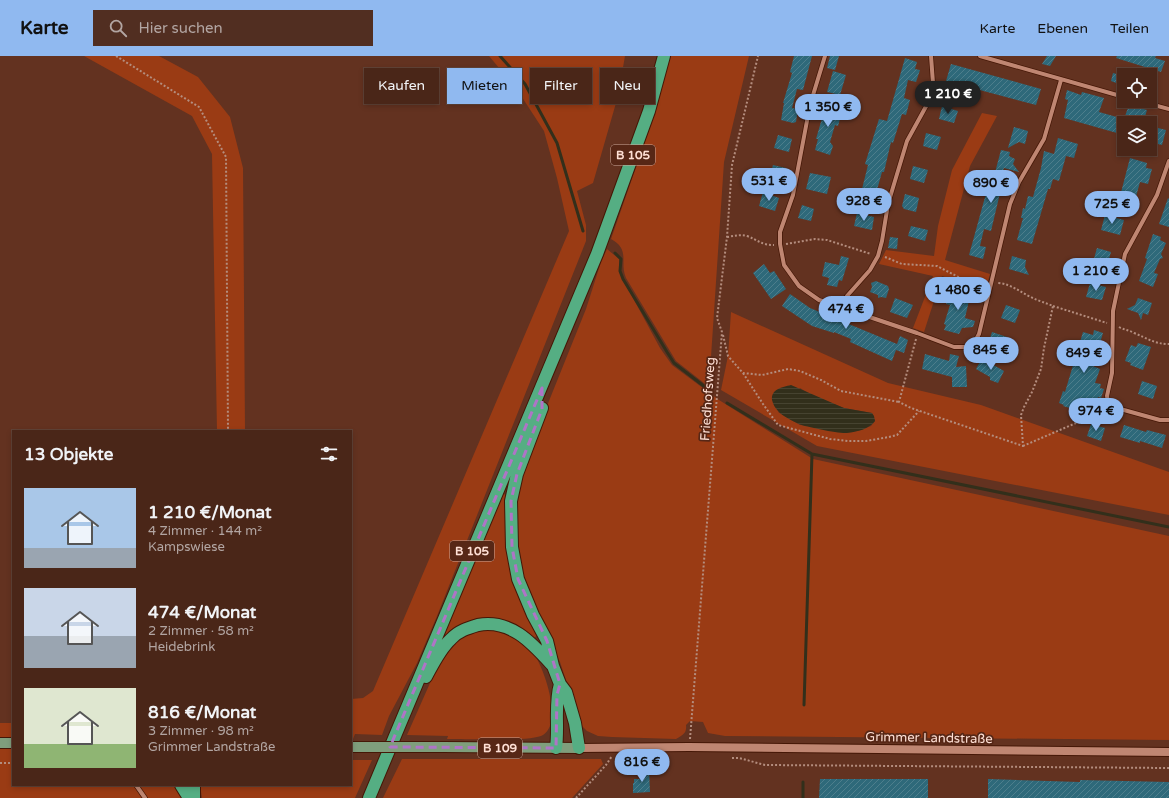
<!DOCTYPE html>
<html lang="de">
<meta charset="utf-8">
<style>
:root{--surface:#4a2618;--page:#512e21;--text:#f1f3f6;--muted:#b2a5a2;--line:#614337;--accent:#90b9f0}
body{margin:0;font-family:"Varela Round",sans-serif;background:var(--page);color:var(--text);height:100vh;display:flex;flex-direction:column;font-size:15px;white-space:nowrap}
*{box-sizing:border-box;margin:0}
p{font-size:13px;color:var(--muted)}
.icon{flex:none;width:22px;height:22px;fill:none;stroke:currentColor;stroke-width:2;stroke-linecap:round;stroke-linejoin:round}
.map{position:relative;flex:1;overflow:hidden}
.sheet{position:absolute;left:12px;top:374px;width:340px;height:356px;display:flex;flex-direction:column;background:var(--surface);border-radius:0px;box-shadow:0 2px 6px #0003,0 0 0 1px var(--line)}
.sheet>*{flex:none}
.banner{position:absolute;left:364px;top:12px;width:380px;height:36px;display:flex;gap:8px}
.controls{position:absolute;left:1117px;top:12px;display:grid;gap:8px}
.controls a{display:grid;place-items:center;width:40px;height:40px;border-radius:0px;background:var(--surface);box-shadow:0 2px 6px #0003,0 0 0 1px var(--line);font-size:20px}
.price{position:absolute;translate:-50% -34px;padding:0 9px;border-radius:14px;background:var(--accent);color:#111;font-size:13px;line-height:26px;filter:drop-shadow(0 1px 2px #0008)}
.price::after{content:'';position:absolute;left:50%;top:24px;width:12px;height:9px;margin-left:-6px;background:inherit;clip-path:polygon(0 0,100% 0,50% 100%)}
.price.active{background:#222;color:#fff}
ul{padding:0;list-style:none}
li{display:flex;align-items:center;gap:12px;height:100px;padding:0 12px}
li span{display:grid;place-items:center;flex:none;width:112px;height:80px;border-radius:0px;color:#555}
li>.icon{margin-inline-start:auto}
span .icon{width:48px;height:48px;fill:#fffc;stroke-width:1}
li b{font-size:17px}
h2{display:flex;justify-content:space-between;align-items:center;height:48px;padding:0 12px;font-size:17px}
.tag{padding:0 14px;border-radius:0px;background:var(--surface);box-shadow:0 2px 6px #0003,0 0 0 1px var(--line);font-size:14px;line-height:36px}
.tag.active{background:var(--accent);color:#111}
header{display:flex;align-items:center;gap:24px;box-sizing:border-box;height:56px;padding:0 20px;background:var(--accent);color:#111}
header strong{font-size:19px}
nav{display:flex;gap:22px;margin-inline-start:auto;font-size:14px}
.search{width:280px;height:36px;background:var(--page);display:flex;align-items:center;gap:10px;box-sizing:border-box;padding:0 14px;border-radius:0px;color:var(--muted);font-size:15px}
.map>svg:first-child{display:block}
</style>
<header>
<strong>Karte</strong>
<div class="search"><svg class="icon" aria-label="search" viewBox="0 0 24 24"><circle cx="10" cy="10" r="6"/><path d="M15 15l6 6"/></svg>Hier suchen</div>
<nav><a>Karte</a><a>Ebenen</a><a>Teilen</a></nav>
</header>
<div class="map">
<svg width="1169" height="742" viewBox="0 0 1169 742">
<defs>
<pattern id="water-rules" width="6" height="5" patternUnits="userSpaceOnUse"><rect width="6" height="5" fill="#322f1b"/><path d="M0 2.5h6" fill="none" stroke="#464330"/></pattern>
<pattern id="building-hatch" width="6" height="6" patternUnits="userSpaceOnUse"><rect width="6" height="6" fill="#2e697a"/><path d="M-1 1l2-2M0 6l6-6M5 7l2-2" fill="none" stroke="#4d7e8c"/></pattern>
</defs>
<rect width="100%" height="100%" fill="#633220"/>
<path fill="#9a3b14" fill-rule="evenodd" d="M84 0H159L198 21 230 61 243 112 245 375H217L212 98 192 60Z
M489 0H625L618 40 593 127 577 135 586 169V185L437 560 417 607 389 660 382 679 355 678 353 683H351V643L363 642 373 635 569 175 557 122 544 75 516 32Z
M670 0H749L724 106 709 331 676 305 626 222C619 206 631 194 611 183L650 71Z
M982 57 997 60 970 110 945 204 990 218 985 235 942 220 924 276 913 272 933 220 879 208 886 194 934 200 938 170 952 114Z
M607 193 619 203V216L660 292 672 309 719 344 813 403 1169 480V684L725 680 708 677 703 666 690 665 686 669C687 677 683 679 676 683L612 681 598 680 587 675 581 669 560 606 528 539 517 500 515 457 524 407 586 253 601 206Z
M731 256 888 327 981 349 1169 416V459L817 390 721 334 728 300ZM800 332 813 340 844 352 872 357 875 365 871 370 858 375 800 369 778 356Z
M503 438 507 439 506 460 538 579 534 582 522 572 514 569 445 580 444 576Z
M488 572C494 573 502 574 508 576 513 578 526 588 530 592 543 607 564 666 543 679 533 686 463 683 447 683L448 680 407 679 442 600C457 582 465 578 488 572Z
M0 667H13V682H0Z
M0 691H13V729H134L142 742H0Z
M402 703H601L603 708 572 742H383Z
M351 704H372L355 742H202L200 729H351Z
M138 729H176L182 742H147Z"/>
<path fill="url(#water-rules)" d="M791 329 844 352 872 357 874 360 875 365C869 373 857 376 847 377 840 378 806 371 799 368 793 365 782 360 778 355 775 352 773 348 772 344 771 333 782 331 791 329Z"/>
<g fill="none" stroke-linecap="round" stroke-linejoin="round">
<path stroke="#322f1b" stroke-width="3" d="M500 0 525 28 557 87 583 175
M615 197 621 203 620 215 623 223 667 296 674 307 705 331
M727 347 812 398 1169 471
M804 649 812 398
M803 742V726"/>
</g>
<path fill="url(#building-hatch)" d="M794 0H812L803 34 797 33 792 52 798 53 796 66 793 67 781 64 784 47H783L792 17 790 16Z
M830 0H839L835 14 827 12Z
M1047 0H1056L1050 10 1042 8Z
M1117 0H1156L1155 2 1165 5 1161 16 1116 2Z
M905 2 917 6 915 13 920 14 916 26 908 24 904 42 910 44 906 59 902 58 893 87 891 86 884 116H882L875 141 861 137 868 109 865 108 879 63 887 65Z
M951 8 1041 33 1036 49 946 25Z
M833 15 846 19 840 39 827 36Z
M1113 17 1124 20V30L1111 25Z
M1067 34 1081 39 1082 36 1104 42 1099 56 1124 63 1129 49 1147 54 1143 67H1124V79L1064 62 1068 44 1065 43Z
M833 46 844 49 838 70 835 69 830 86 833 90 830 99 815 94 818 83H816L825 52 831 54Z
M942 50 958 55 954 67 939 63Z
M1150 70 1166 74 1162 89 1150 86Z
M1014 71 1028 75 1025 88 1019 86 1008 92Z
M926 77 941 81 937 94 923 90Z
M778 79 792 83 789 96 774 92Z
M1058 82 1078 88 1074 102 1066 100 1059 125 1053 123 1050 133H1048L1032 188 1017 184 1023 162H1021L1023 152 1025 153 1028 140 1033 141 1041 112 1044 95 1054 98Z
M1001 94 1010 96 1009 100 1015 103 1013 108 1019 116 1004 112 998 132 1001 133 991 175 984 173 980 190 986 191 983 203 969 199 990 123 993 124Z
M1130 102 1147 107 1146 112 1152 113 1148 128 1140 126 1134 148 1119 144Z
M773 109 786 112 782 125 781 124 780 128 768 126Z
M913 110 928 114 924 127 910 123Z
M810 117 831 121 827 138 806 133Z
M763 136 779 142 775 155 759 150Z
M905 138 919 142 916 156 904 153 902 150Z
M875 141 883 143 879 154 872 152Z
M1168 142 1169 143V171L1159 168Z
M802 149 814 153 811 165 798 162Z
M857 157 874 161 872 174 854 170Z
M1105 159 1124 164 1120 179 1101 174Z
M911 170 928 174 925 185 908 180Z
M1153 178 1161 181 1160 184 1166 187 1161 198 1163 202 1160 203 1154 217 1158 218 1153 231 1139 225 1147 203 1145 202Z
M890 181 898 182 897 193 888 192Z
M1097 192 1111 196 1107 210 1093 206Z
M841 200 849 202 842 225 839 224 837 231 827 229 829 222 822 220 825 206 839 209Z
M1012 200 1026 204 1025 211 1029 219 1009 213Z
M764 208 770 217 774 215 786 233 771 243 753 217Z
M876 225 888 230 889 233 886 242 881 241 878 242V239L870 236 872 231 871 227Z
M1090 227 1106 231 1102 244 1086 241Z
M950 231 971 236 965 262 975 265 973 271 962 272 959 278 944 274 946 269 944 268 950 249 946 248Z
M790 238 810 252 897 288 900 280 908 284 904 297 896 294 892 305 850 286 851 283 834 276V277L812 270 782 250Z
M895 242 913 249 907 262 890 256Z
M1138 242 1152 247 1148 259 1143 257 1141 264 1138 257 1127 253 1135 249Z
M1006 249 1020 254 1015 267 1001 262Z
M1094 274 1103 277 1093 310 1100 313 1095 327 1101 328 1100 332 1104 333 1101 342 1098 341 1096 350 1076 344 1073 353 1063 350 1064 349 1059 347 1063 335 1065 336 1083 276 1093 279Z
M992 276 1007 281 1002 294 988 288Z
M1138 287 1151 291 1143 314 1130 309 1131 307 1125 305 1131 289 1136 291Z
M925 298 949 305 950 298 959 300 956 311 966 310 967 331H952V321L922 313Z
M981 304 989 309 990 307 1004 315 998 327 990 324V321L976 313Z
M1142 325 1157 330 1153 343 1138 338Z
M1091 368 1105 372 1101 385 1087 380Z
M1124 369 1146 376 1147 374 1166 379 1162 392 1140 385V387L1120 381Z
M649 712 650 736 633 737V727H634V723H642L641 713Z
M820 723H928V742H819Z
M988 723 1080 726V724L1169 726V742H988Z"/>
<g fill="none" stroke-linecap="round" stroke-linejoin="round">
<g stroke="#451706" stroke-width="5.5">
<path id="street" d="M825 0 810 49 793 139 780 176V188L784 209 799 230 819 244 917 277 954 291H966L974 287 979 278 1010 148 1019 126 1044 83 1061 24
M980 0 1124 41
M1139 45 1169 53
M1169 105 1157 139 1125 198 1113 255 1112 317 1107 340 1108 347 1113 351 1160 364H1169
M842 251 847 240 870 214 878 200 882 185 888 148 907 85 929 45 933 27 931 0
M136 729 145 742"/>
</g>
<g stroke="#451706" stroke-width="10">
<path id="secondary" d="M579 692 689 691 1169 696"/>
</g>
<g stroke="#451706" stroke-width="12">
<path id="primary" d="M0 687H13
M443 691 579 692"/>
</g>
<g stroke="#451706" stroke-width="14">
<path id="highway" d="M542 352 517 418 511 445 512 491 518 523 533 559 547 585 553 610 560 628 566 636 575 667 579 692
M426 621C433 608 440 593 451 583 458 575 468 572 478 569 511 563 532 587 552 609
M556 692C559 671 554 648 560 628
M181 729 189 742
M194 729V742
M369 742 597 198 649 55 664 0"/>
</g>
<path stroke="#b48d7e" stroke-width="2" stroke-dasharray="2 2" stroke-linecap="butt" d="M116 0 199 51 226 101 228 375
M727 181C734 180 740 178 747 180 758 184 761 189 774 189
M786 188 815 183 827 184 871 198
M885 201 902 208 937 210 970 227 984 232
M1053 250 1107 267
M1119 271C1124 274 1129 274 1134 277 1147 282 1154 288 1169 288
M723 279 728 300 743 317 762 319 788 313 800 315 821 324 841 335 899 346
M916 283 899 346 911 352 1023 390 1021 359 1024 351 1032 336 1041 313 1044 292 1053 250C1046 247 1039 245 1033 242 1021 237 1012 228 998 227
M743 317 763 348 778 369 830 383 848 385H866L889 381 897 379 919 355
M1023 390 1106 354
M690 683 722 276 717 262 727 181 732 109 758 0
M732 702H739L765 709 1169 712
M0 707H13
M576 742 606 709 612 700"/>
<use href="#street" stroke="#bf8672" stroke-width="4"/>
<use href="#secondary" stroke="#bf8672" stroke-width="8"/>
<use href="#primary" stroke="#7f9e7c" stroke-width="10"/>
<use href="#highway" stroke="#55ae83" stroke-width="12"/>
<g stroke="#451706" stroke-width="12" stroke-linecap="butt">
<path id="primary-bridge" d="M351 691H443"/>
</g>
<use href="#primary-bridge" stroke="#7f9e7c" stroke-width="10"/>
</g>
<path fill="none" stroke="#af74c7" stroke-width="3" stroke-dasharray="8 5" stroke-linejoin="round" d="M542 332V353L517 418 511 445 512 491 518 523 547 585 560 628 557 639 556 692 390 691Z"/>
<g text-anchor="middle" dominant-baseline="central" stroke-width="3.5" stroke-linejoin="round" paint-order="stroke">
<g fill="#572716" stroke="#cca89b" stroke-width="1">
<rect x="611" y="89" width="44" height="20" rx="3"/>
<rect x="450" y="485" width="44" height="20" rx="3"/>
<rect x="478" y="682" width="44" height="20" rx="3"/>
</g>
<g font-size="12" font-weight="bold" fill="#fedfd4">
<text x="633" y="99">B 105</text>
<text x="472" y="495">B 105</text>
<text x="500" y="692">B 109</text>
</g>
<g font-size="13" fill="#fedfd4" stroke="#572716">
<text transform="translate(708 343) rotate(-86)">Friedhofsweg</text>
<text transform="translate(929 682) rotate(1)">Grimmer Landstraße</text>
</g>
</g>
</svg>
<div class="controls">
<a><svg class="icon" aria-label="locate" viewBox="0 0 24 24"><circle cx="12" cy="12" r="6"/><path d="M12 2v4M12 18v4M2 12h4M18 12h4"/></svg></a>
<a><svg class="icon" aria-label="layers" viewBox="0 0 24 24"><path d="M12 4l9 5-9 5-9-5zM3 14l9 5 9-5"/></svg></a>
</div>
<b class="price active" style="left:948px;top:59px">1 210 €</b>
<b class="price" style="left:828px;top:72px">1 350 €</b>
<b class="price" style="left:769px;top:146px">531 €</b>
<b class="price" style="left:991px;top:148px">890 €</b>
<b class="price" style="left:864px;top:166px">928 €</b>
<b class="price" style="left:1112px;top:169px">725 €</b>
<b class="price" style="left:1096px;top:236px">1 210 €</b>
<b class="price" style="left:958px;top:255px">1 480 €</b>
<b class="price" style="left:846px;top:274px">474 €</b>
<b class="price" style="left:991px;top:315px">845 €</b>
<b class="price" style="left:1084px;top:318px">849 €</b>
<b class="price" style="left:1096px;top:376px">974 €</b>
<b class="price" style="left:642px;top:727px">816 €</b>
<div class="banner">
<a class="tag">Kaufen</a>
<a class="tag active">Mieten</a>
<a class="tag">Filter</a>
<a class="tag">Neu</a>
</div>
<section class="sheet">
<h2>13 Objekte<svg class="icon" aria-label="filters" viewBox="0 0 24 24"><path d="M4 7h16M4 17h16"/><circle cx="9" cy="7" r="2"/><circle cx="15" cy="17" r="2"/></svg></h2>
<ul>
<li><span style="background:linear-gradient(#a9c7e8 75%,#9aa5b1 0)"><svg class="icon" aria-label="home" viewBox="0 0 24 24"><path d="M3 11l9-7 9 7M6 9v11h12V9"/></svg></span><div><b>1 210 €/Monat</b><p>4 Zimmer · 144 m²</p><p>Kampswiese</p></div></li>
<li><span style="background:linear-gradient(#c9d6e8 60%,#9aa5b1 0)"><svg class="icon" aria-label="home" viewBox="0 0 24 24"><path d="M3 11l9-7 9 7M6 9v11h12V9"/></svg></span><div><b>474 €/Monat</b><p>2 Zimmer · 58 m²</p><p>Heidebrink</p></div></li>
<li><span style="background:linear-gradient(#dfe7d0 70%,#8fb573 0)"><svg class="icon" aria-label="home" viewBox="0 0 24 24"><path d="M3 11l9-7 9 7M6 9v11h12V9"/></svg></span><div><b>816 €/Monat</b><p>3 Zimmer · 98 m²</p><p>Grimmer Landstraße</p></div></li>
</ul>
</section>
</div>
